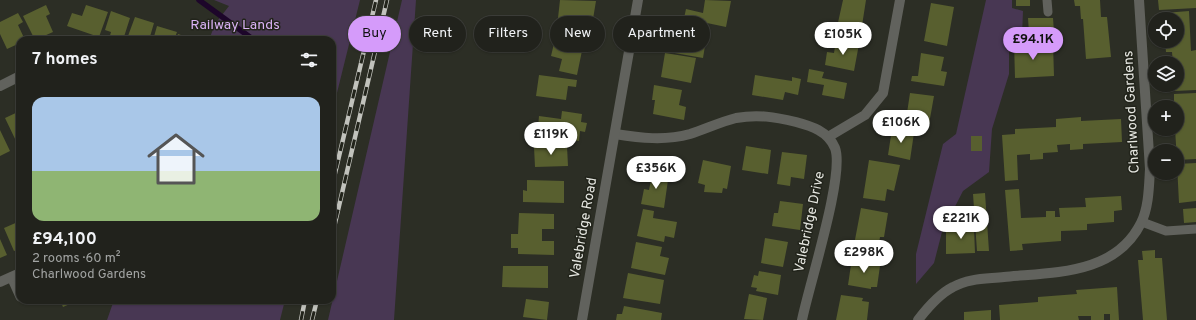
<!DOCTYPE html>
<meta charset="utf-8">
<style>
:root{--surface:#21221c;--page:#292a25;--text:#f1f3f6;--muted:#a2a4a3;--line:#3e3f3b;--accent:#d59bfa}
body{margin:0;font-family:Overpass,sans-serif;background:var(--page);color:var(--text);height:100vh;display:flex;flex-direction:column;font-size:15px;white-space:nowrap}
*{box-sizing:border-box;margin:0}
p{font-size:13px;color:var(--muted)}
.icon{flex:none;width:22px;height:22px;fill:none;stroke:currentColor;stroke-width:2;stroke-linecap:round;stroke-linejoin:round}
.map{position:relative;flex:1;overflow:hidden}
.drawer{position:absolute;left:16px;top:36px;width:320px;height:268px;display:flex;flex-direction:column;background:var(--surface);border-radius:12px;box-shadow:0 1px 3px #0004,0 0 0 1px var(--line)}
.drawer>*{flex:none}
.guide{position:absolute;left:348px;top:16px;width:380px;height:36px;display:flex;gap:8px}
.buttons{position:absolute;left:1148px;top:12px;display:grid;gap:8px}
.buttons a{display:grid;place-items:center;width:36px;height:36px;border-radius:50%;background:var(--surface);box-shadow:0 1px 3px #0004,0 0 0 1px var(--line);font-size:20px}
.price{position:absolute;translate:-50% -34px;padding:0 9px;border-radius:14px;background:#fff;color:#222;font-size:13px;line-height:26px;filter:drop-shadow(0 1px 2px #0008)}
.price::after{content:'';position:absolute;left:50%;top:24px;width:12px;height:9px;margin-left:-6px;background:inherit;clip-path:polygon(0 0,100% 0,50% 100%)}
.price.active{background:var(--accent);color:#111}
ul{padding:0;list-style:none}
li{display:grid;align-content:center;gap:8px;height:212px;padding:0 16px}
li span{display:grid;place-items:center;height:124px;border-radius:12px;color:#555}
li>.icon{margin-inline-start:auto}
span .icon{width:72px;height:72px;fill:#fffc;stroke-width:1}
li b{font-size:17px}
h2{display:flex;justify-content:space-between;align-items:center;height:48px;padding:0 16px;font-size:17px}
.chip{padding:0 14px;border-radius:18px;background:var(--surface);box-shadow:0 1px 3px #0004,0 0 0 1px var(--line);font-size:14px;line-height:36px}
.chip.active{background:var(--accent);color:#111}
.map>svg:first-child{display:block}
</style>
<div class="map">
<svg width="1196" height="320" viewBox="0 0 1196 320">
<rect width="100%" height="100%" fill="#2c2e25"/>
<path fill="#483753" d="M214 0H360L332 113V40H209L215 24 229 6Z
M402 0H416L394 320H328Z
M986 0H1012V8L1023 11 1022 36 1009 37V74L992 129 989 172 963 191 942 232 934 263 916 284V254L943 144 956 134Z
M114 300H285L280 320H107Z"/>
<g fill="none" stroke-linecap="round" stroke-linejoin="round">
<path stroke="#1d062a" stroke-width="5.5" d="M199 0 254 40"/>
</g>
<path fill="#585f2f" d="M560 0 596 1 592 25 587 24 586 30 562 27 563 19 558 18Z
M705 0 731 1 726 27 707 23 704 36 681 32 686 9 703 13Z
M843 0H866L861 32 837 27Z
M1016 0H1030V6H1016Z
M1074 0H1100L1101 17H1107L1111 57 1086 59 1083 19H1081L1080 6H1075Z
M1158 0H1196V8L1159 10Z
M931 3 954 7 947 46 924 41Z
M46 5 50 14 46 16 53 32 35 40 23 16Z
M86 5 108 12 99 37 67 26 72 13 82 16Z
M111 11 130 18 123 40 109 39 111 32 105 30Z
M1189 11 1191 51 1196 50V90L1175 91 1174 85H1177V63H1173L1172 52H1166L1165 41H1177V19H1164V13Z
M18 13 23 22 18 25 25 40H20V43L7 49 0 34V22Z
M135 17 154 23 149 40H134L135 38 128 36Z
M1028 18H1053L1054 32 1029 33Z
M157 26 177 32 174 40H153Z
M178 34 196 40H176Z
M673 34 706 40 703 58 669 52Z
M556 35 584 41 577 75 559 71 562 59 551 56Z
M836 40 859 44 854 71 825 65 827 52 834 53Z
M1028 41 1029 52H1041V44L1053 43 1054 76 1015 78 1014 42Z
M665 53 696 58 691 83 661 77Z
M921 53 944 57 941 71 947 72 944 86 911 81 912 76H918Z
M809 69 824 72 822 78 847 83 844 99 822 95 824 85 807 82Z
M539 75 577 80 576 87 568 86 566 100 536 96Z
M755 75 792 81V77L801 79 798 95 785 92 783 100 752 95Z
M654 85 682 90 679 105 686 107 684 120 653 114 655 100H652Z
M910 93 934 96 929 124 899 119 900 112 907 113Z
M1196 93V159L1177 160 1175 129H1177V107H1174V94Z
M20 111V141L17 143 5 118Z
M562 111 582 114 581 122 587 123 585 132 580 131 579 141 554 138V144L544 143V139L537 138 539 116 561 119Z
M1081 117V121L1121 119 1122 142 1083 144V149L1070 150V144L1057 145 1058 152 1043 153V159L1030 160V154L1017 155 1018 180 1005 181 1002 135 1015 134V129L1056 127V119Z
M892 129 914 133 910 160 888 155Z
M0 130 10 151 0 156Z
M971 136H982V151H971Z
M567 146 568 166 535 167 534 147Z
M746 146 771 150 768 174 742 170Z
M782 152 807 155 804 179 791 177 790 186 777 184Z
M703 160 731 166 727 189 723 188 722 193 704 192 705 185 698 183Z
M869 160 900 165 894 191 887 189 885 201 863 198Z
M1196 163V201L1179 203 1177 164Z
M653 170 669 173 664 208 641 204 644 189 649 190Z
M527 180 564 181V203L523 202V190L527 191Z
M1019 189 1021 218 1046 217V211H1055V217H1060L1059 208 1086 207 1085 198 1121 196 1122 210 1114 211V222L1087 224V230L1061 231V241L1022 244 1023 250 1010 251 1005 190Z
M985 193 989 251H977L973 194Z
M780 201 803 204 800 230 772 226 774 213H778Z
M861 208 888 213 884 237H880L878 249 854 245Z
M1196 208V222L1184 223 1183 209Z
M643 209 654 211 653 218 677 222 674 238 665 236 664 242 637 236Z
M519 213 554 214V229H542V241H554V255L518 254V248H511V234H518Z
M20 221V249L14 251 4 228Z
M971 222 972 228H974L975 253 946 254V231L958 230V223Z
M765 238 788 242 783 267 761 263Z
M0 239 7 255 0 258Z
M636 242 662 247 660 256 669 258 665 275 631 268Z
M1155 250V258H1162L1167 320H1143L1138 260H1143L1142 251Z
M852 258 875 261V266H880L877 287H871V289L848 285Z
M503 266H548V288L502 287Z
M759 271 781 275 778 295 756 291 757 288 751 287 754 275 758 276Z
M628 273 664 280 660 304 623 298Z
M1117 287 1119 320H1110V314H1104V320H1091V316H1078L1079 320H1000L999 305 1038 302V297L1077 294 1076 290Z
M749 294 767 298 763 320 744 319Z
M841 295 863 298 862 301 869 302 867 320H836Z
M526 299 549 302 547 320 523 317Z
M60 300H79L63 307Z
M624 306 662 313 661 320H616L617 314H622Z
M991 310V320H964V312Z"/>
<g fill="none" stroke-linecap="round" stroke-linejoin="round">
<path stroke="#61625d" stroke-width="9" d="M1047 0 1048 12
M1142 222 1166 231 1196 229
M11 277 20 297"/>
<path stroke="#61625d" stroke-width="10" d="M0 86 20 76
M615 134C640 138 665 141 690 134 706 129 720 122 736 118 758 114 775 117 796 122 811 126 828 131 835 148 845 175 809 285 802 320
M828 137 865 115 883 93 900 0
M0 282 20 273
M918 320C928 307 939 294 953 287 969 278 987 279 1004 277 1054 272 1115 275 1141 223 1149 207 1149 185 1150 169L1139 0"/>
<path stroke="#61625d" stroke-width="10" d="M582 320 638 0"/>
<g stroke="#c1c2bc" stroke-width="4.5">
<path id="rail" d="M332 186 376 0
M332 236 387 0
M301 320 305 300
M312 320 317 300"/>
</g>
<use href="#rail" stroke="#22241b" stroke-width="3" stroke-dasharray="9" stroke-linecap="butt"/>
</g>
<g text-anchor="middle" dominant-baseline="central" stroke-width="3" stroke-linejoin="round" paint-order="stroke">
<g font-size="14" fill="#dab2f5" stroke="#22241b">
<text x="235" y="25">Railway Lands</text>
</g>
<g font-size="14" fill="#e5e6e0" stroke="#22241b">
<text transform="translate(1132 112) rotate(-93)">Charlwood Gardens</text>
<text transform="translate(810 222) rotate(-78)">Valebridge Drive</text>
<text transform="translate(584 228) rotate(-80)">Valebridge Road</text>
</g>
</g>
</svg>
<div class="buttons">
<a><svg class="icon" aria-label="locate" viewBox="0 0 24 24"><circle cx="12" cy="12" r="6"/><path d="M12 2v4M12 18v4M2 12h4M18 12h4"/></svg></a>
<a><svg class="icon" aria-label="layers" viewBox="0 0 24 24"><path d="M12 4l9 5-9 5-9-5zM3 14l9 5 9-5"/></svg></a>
<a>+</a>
<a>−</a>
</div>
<b class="price" style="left:843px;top:56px">£105K</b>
<b class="price active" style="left:1033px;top:61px">£94.1K</b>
<b class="price" style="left:901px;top:144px">£106K</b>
<b class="price" style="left:551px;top:156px">£119K</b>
<b class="price" style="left:656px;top:190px">£356K</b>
<b class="price" style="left:961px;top:240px">£221K</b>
<b class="price" style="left:864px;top:274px">£298K</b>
<div class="guide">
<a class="chip active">Buy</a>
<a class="chip">Rent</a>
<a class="chip">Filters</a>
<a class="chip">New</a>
<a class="chip">Apartment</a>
</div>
<section class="drawer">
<h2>7 homes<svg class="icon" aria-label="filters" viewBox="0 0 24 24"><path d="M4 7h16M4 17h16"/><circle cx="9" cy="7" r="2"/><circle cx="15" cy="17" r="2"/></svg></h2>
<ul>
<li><span style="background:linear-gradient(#a9c7e8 60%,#8fb573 0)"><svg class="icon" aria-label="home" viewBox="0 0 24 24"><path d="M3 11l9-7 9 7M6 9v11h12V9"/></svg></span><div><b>£94,100</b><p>2 rooms · 60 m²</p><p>Charlwood Gardens</p></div></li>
</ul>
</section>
</div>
